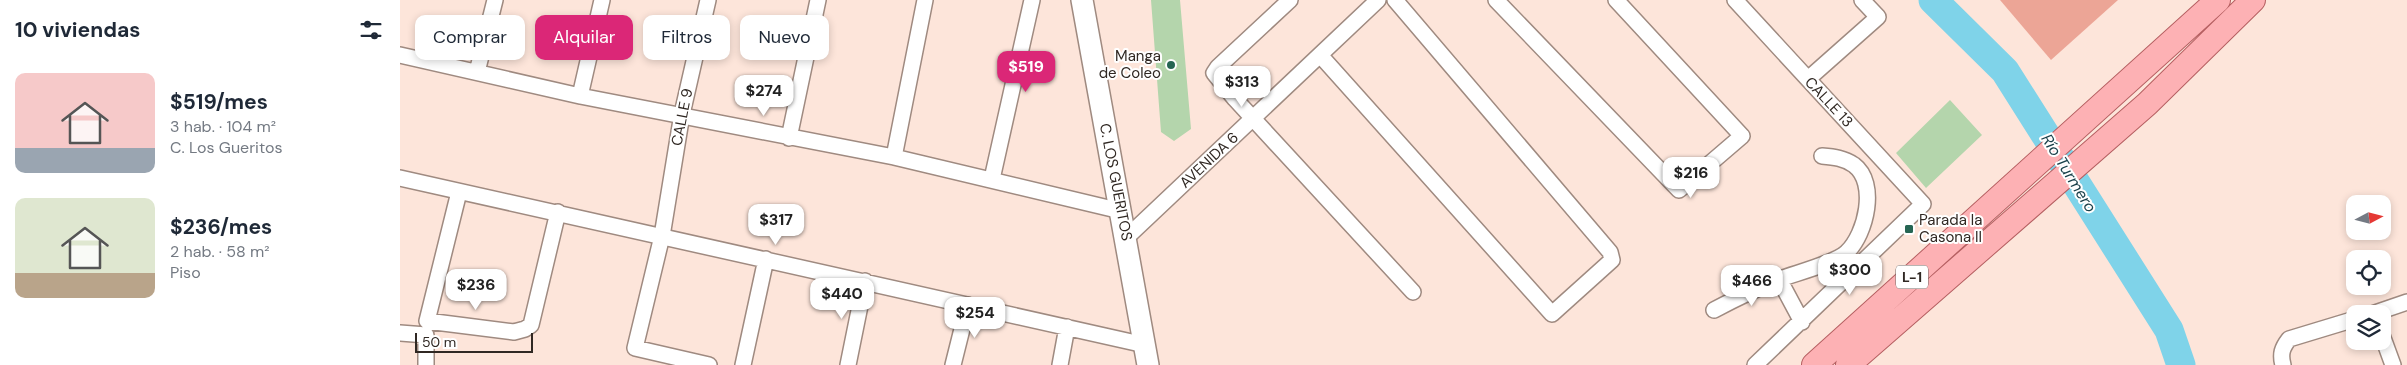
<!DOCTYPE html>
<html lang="es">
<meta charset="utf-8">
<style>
:root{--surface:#fff;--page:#f6f6f7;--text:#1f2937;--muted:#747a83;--accent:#db2777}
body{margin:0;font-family:"DM Sans",sans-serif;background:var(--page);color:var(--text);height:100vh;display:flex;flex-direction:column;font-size:19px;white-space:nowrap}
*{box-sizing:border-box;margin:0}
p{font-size:16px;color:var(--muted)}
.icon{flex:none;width:28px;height:28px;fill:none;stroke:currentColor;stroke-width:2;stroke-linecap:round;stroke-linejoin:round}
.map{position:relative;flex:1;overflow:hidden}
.panel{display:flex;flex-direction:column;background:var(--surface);width:400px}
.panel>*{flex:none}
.top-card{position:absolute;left:15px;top:15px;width:475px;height:45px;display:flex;gap:10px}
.needle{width:32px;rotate:83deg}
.fabs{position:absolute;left:1946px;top:195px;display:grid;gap:10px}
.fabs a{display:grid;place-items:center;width:45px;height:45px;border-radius:10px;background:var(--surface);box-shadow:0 2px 8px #0003;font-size:25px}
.scale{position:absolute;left:15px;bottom:12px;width:118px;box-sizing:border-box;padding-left:5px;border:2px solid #302823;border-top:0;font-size:14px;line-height:18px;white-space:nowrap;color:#302823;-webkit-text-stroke:4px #fff;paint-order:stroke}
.price{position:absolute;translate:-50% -42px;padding:0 11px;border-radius:10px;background:#fff;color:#222;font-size:16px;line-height:32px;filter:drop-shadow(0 1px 2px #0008)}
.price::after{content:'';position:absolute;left:50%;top:30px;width:15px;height:11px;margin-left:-8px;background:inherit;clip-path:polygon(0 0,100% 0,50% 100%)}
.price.selected{background:var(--accent);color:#fff}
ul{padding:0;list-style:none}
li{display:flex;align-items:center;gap:15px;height:125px;padding:0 15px}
li span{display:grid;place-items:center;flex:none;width:140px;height:100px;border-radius:10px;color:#555}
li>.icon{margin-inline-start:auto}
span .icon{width:60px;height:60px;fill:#fffc;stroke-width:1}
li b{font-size:21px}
h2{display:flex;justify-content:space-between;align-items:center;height:60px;padding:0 15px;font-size:21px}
.chip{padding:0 18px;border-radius:10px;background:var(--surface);box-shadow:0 2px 8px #0003;font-size:18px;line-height:45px}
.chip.selected{background:var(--accent);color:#fff}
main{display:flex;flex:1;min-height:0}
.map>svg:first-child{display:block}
</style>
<main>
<section class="panel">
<h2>10 viviendas<svg class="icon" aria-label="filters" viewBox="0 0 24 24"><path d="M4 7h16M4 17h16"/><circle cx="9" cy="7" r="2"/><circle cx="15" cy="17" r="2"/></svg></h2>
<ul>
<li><span style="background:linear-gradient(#f6c9c9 75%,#9aa5b1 0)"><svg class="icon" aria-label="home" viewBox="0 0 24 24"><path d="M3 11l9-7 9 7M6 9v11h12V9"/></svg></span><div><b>$519/mes</b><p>3 hab. · 104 m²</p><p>C. Los Gueritos</p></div></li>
<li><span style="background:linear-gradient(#dfe7d0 75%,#b9a48a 0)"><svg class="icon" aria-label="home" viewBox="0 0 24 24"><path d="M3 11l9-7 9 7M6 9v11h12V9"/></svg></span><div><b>$236/mes</b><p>2 hab. · 58 m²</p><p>Piso</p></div></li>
</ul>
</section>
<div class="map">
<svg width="2007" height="365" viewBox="0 0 2007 365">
<rect width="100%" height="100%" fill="#fde5da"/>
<path fill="#b4d5ac" d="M751 0H780L791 129 774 141 761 132Z
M1550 100 1582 135 1526 188 1496 153Z"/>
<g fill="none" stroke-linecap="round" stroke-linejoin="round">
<path stroke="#7fd3e9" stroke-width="29" d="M1533 0 1605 71 1769 330 1781 365"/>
</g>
<path fill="#eca596" d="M1600 0H1718L1651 60Z"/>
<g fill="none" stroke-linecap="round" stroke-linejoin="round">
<g stroke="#9f8a80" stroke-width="18">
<path id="street" d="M308 0 282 114 262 236 235 348 309 365
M890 0 818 67 814 73 835 99 1013 292
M1096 0 1279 190 1342 136 1216 0
M1335 0 1523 204 1355 365
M0 55 180 96 494 157 721 211
M920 55 1152 314 1212 260 1210 252 995 0
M77 72 95 0
M1408 79 1478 17 1462 0
M180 96 202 0
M389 138 418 0
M494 157 525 0
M0 178 745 345
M592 179 632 0
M59 192 27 321 114 332 125 329 131 325 158 212
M726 238 978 0
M1379 279 1402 322
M1314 310C1335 299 1357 288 1380 279 1396 273 1436 263 1447 252 1466 234 1478 183 1454 165 1444 158 1434 157 1422 156
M1972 314 2007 302
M0 333 26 335V365
M1982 335 1993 365
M343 365 366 259
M448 365 465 281
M553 365 568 305
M660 365 667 327
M1883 365C1880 354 1882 348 1889 339L1955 319"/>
</g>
<g stroke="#9f8a80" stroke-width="24">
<path id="secondary" d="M682 0 748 365"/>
</g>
<g stroke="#b55f61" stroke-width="26">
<path id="primary" d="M1414 365 1818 0
M1448 365 1747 104 1853 0"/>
</g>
<use href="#street" stroke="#fff" stroke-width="15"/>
<use href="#secondary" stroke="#fff" stroke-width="21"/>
<use href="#primary" stroke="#fdb1b4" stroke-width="24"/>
</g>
<g fill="#256553" stroke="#fff" stroke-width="2">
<circle cx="771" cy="65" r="5"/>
<rect x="1504" y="224" width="10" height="10" rx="2.5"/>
</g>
<g text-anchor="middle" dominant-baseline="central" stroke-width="4" stroke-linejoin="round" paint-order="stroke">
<rect fill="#fff" stroke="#6e6865" stroke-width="1" x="1496" y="265.5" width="32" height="23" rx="4"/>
<g font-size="14" font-weight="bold" fill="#302823">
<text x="1512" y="277">L-1</text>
</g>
<g font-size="15" fill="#302823" stroke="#fff" text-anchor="end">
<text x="761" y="56">Manga<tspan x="761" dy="17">de Coleo</tspan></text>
<text x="1519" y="220" text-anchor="start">Parada la<tspan x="1519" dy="17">Casona II</tspan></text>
</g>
<g font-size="15" fill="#302823" stroke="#fff">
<text transform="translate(1429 102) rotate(47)">CALLE 13</text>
<text transform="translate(282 117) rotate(-79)">CALLE 9</text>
<text transform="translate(809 160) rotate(-43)">AVENIDA 6</text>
<text transform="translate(716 182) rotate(79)">C. LOS GUERITOS</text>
</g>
<g font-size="16" font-style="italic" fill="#183f49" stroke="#fff">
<text transform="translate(1669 173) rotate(58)">Río Turmero</text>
</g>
</g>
</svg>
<div class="fabs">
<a><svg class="needle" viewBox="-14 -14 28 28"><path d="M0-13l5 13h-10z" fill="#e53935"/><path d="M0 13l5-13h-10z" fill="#747a83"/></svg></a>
<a><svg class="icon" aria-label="locate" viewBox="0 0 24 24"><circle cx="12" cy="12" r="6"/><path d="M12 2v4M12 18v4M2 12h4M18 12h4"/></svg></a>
<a><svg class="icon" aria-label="layers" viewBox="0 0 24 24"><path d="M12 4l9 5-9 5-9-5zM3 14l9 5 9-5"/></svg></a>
</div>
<div class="scale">50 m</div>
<b class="price selected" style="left:626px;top:93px">$519</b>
<b class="price" style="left:842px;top:108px">$313</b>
<b class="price" style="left:364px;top:117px">$274</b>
<b class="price" style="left:1291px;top:199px">$216</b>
<b class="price" style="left:376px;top:246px">$317</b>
<b class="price" style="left:1450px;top:296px">$300</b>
<b class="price" style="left:1352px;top:307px">$466</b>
<b class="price" style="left:76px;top:311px">$236</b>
<b class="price" style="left:442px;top:320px">$440</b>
<b class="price" style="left:575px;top:339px">$254</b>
<div class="top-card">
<a class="chip">Comprar</a>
<a class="chip selected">Alquilar</a>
<a class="chip">Filtros</a>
<a class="chip">Nuevo</a>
</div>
</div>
</main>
